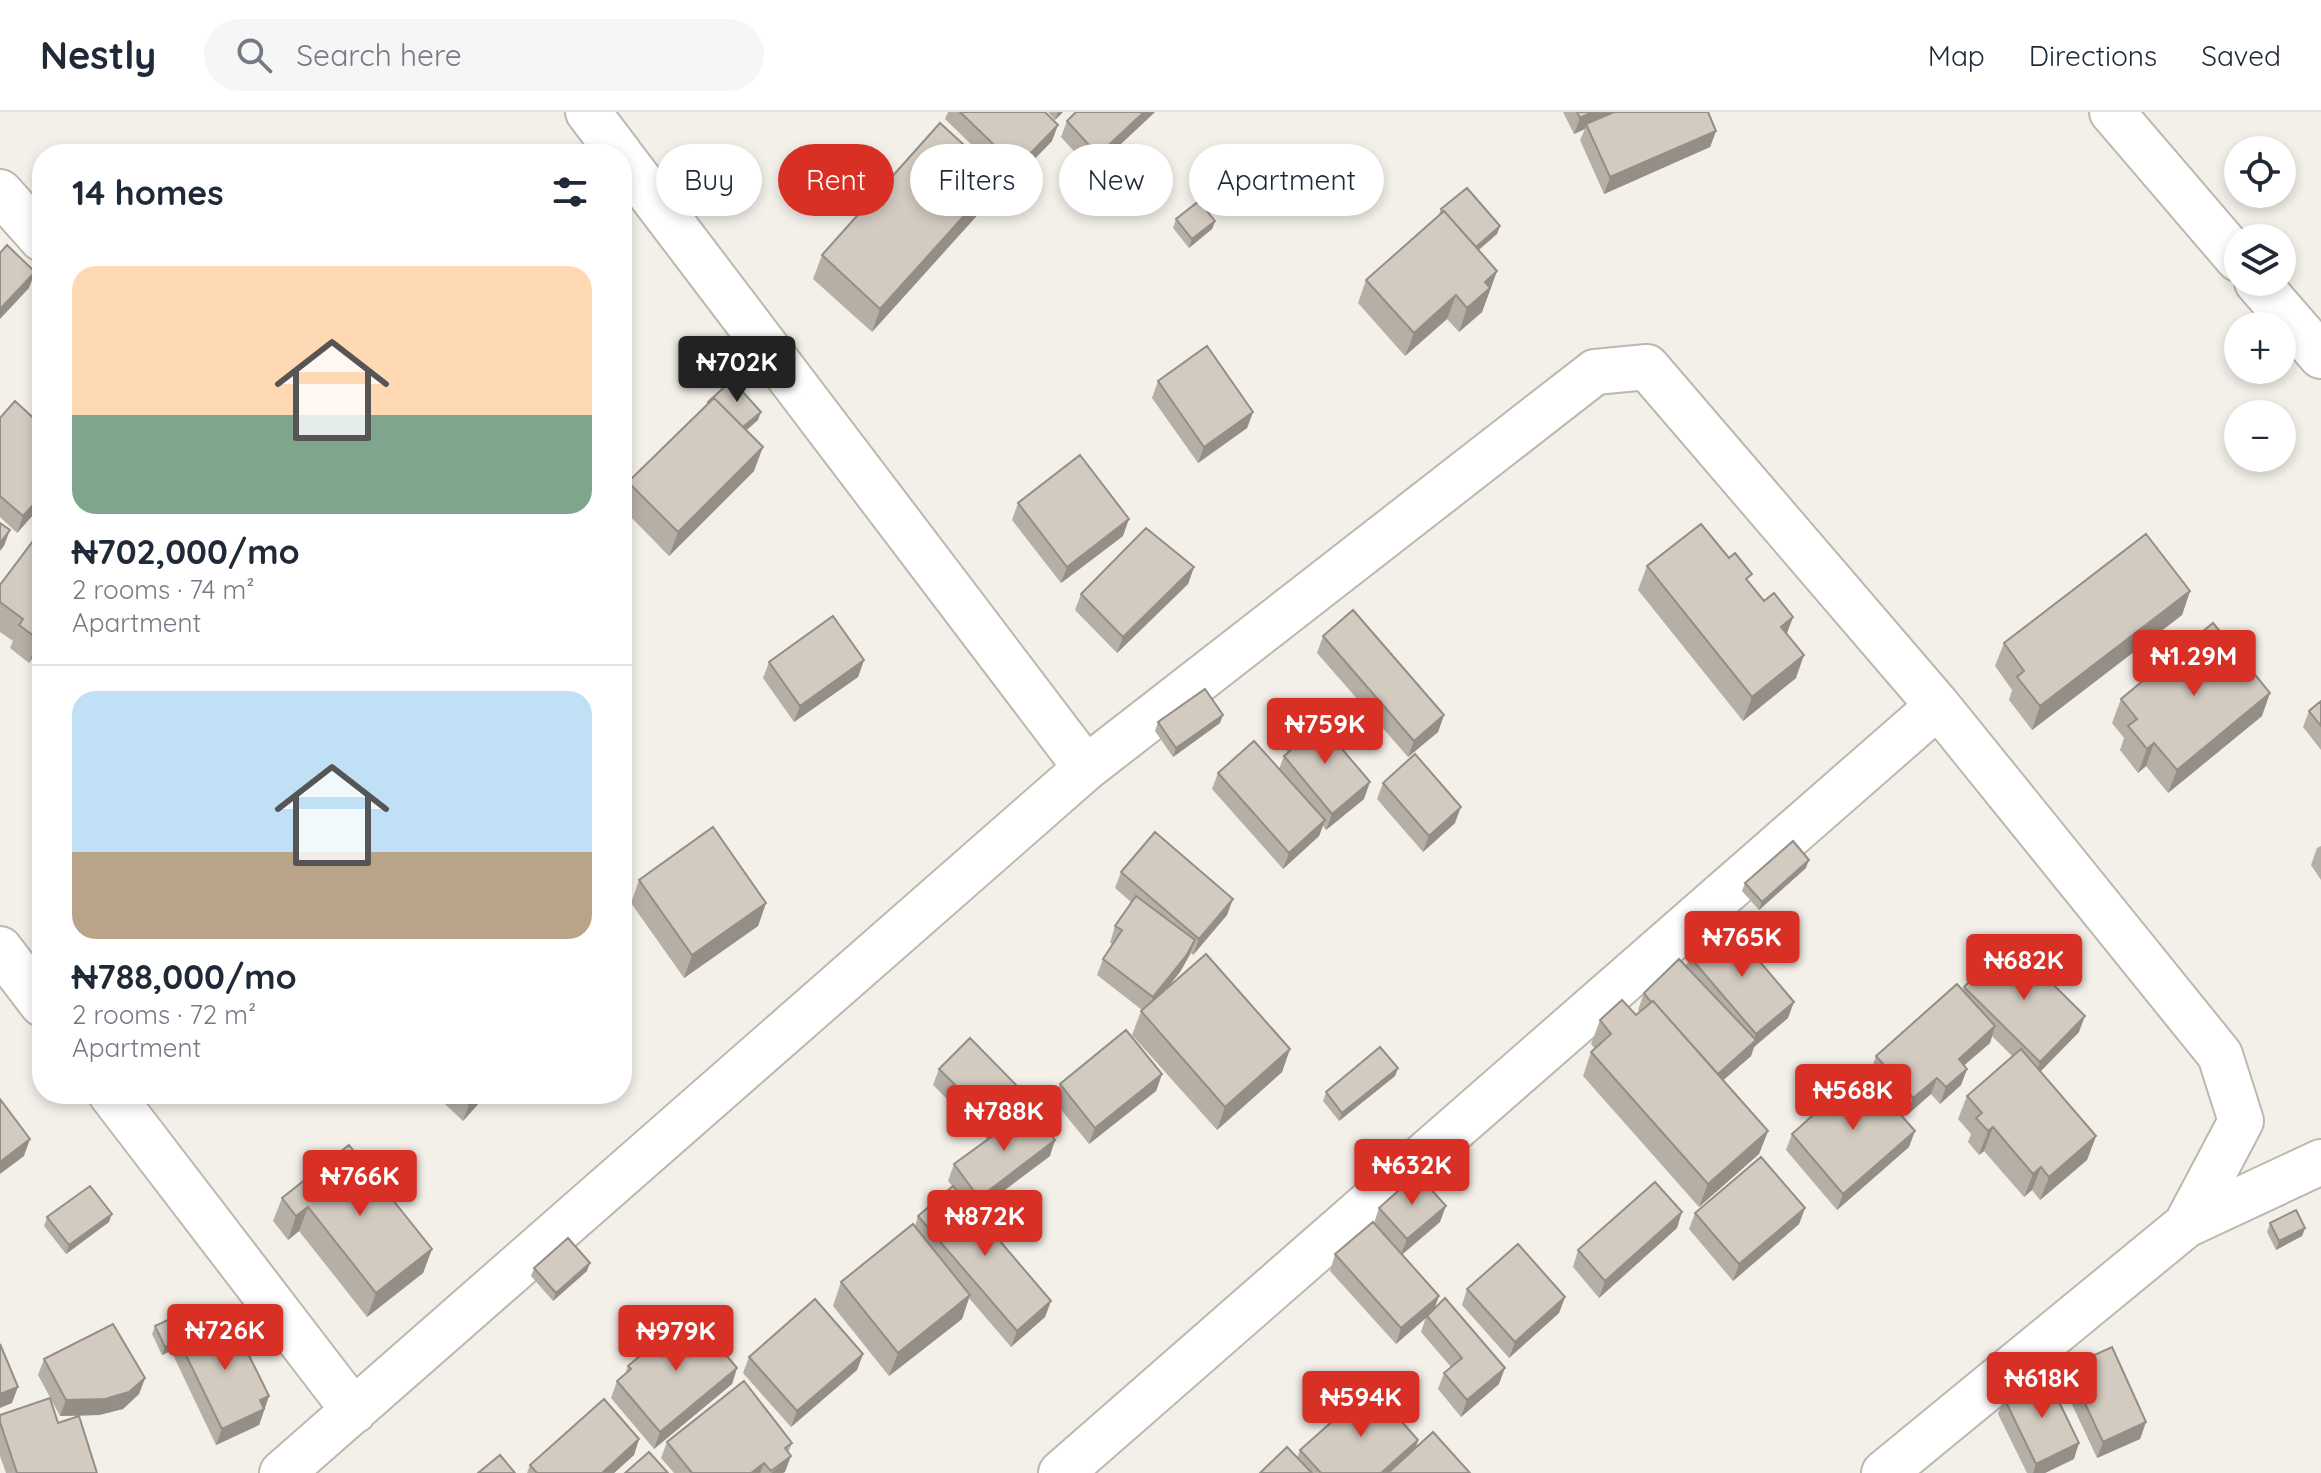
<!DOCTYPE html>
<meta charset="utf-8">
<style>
:root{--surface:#fff;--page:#f6f6f7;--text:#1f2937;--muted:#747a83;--line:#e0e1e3;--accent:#d93025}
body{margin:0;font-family:Quicksand,sans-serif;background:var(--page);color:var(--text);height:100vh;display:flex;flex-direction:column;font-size:30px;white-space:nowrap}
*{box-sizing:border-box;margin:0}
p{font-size:26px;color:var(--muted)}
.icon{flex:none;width:44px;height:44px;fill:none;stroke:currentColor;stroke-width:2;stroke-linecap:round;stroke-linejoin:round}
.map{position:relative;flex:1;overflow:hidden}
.drawer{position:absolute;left:32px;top:32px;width:600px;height:960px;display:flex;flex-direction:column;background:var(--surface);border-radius:32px;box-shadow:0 4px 12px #0003}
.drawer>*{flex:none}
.banner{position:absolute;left:656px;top:32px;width:760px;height:72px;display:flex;gap:16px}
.tools{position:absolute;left:2224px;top:24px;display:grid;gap:16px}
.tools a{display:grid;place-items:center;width:72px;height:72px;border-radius:50%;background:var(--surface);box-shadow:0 4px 12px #0003;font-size:40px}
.price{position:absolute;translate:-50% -68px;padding:0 18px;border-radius:8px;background:var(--accent);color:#fff;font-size:26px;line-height:52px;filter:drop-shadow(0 2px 4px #0008)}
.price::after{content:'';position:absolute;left:50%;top:48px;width:24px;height:18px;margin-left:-12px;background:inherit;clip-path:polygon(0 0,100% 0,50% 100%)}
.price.on{background:#222;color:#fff}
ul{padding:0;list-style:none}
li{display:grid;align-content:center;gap:16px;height:424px;padding:0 40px}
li+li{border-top:2px solid var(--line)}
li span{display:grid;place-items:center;height:248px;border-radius:24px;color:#555}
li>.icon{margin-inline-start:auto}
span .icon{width:144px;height:144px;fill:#fffc;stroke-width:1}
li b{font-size:34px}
h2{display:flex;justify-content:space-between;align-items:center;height:96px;padding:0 40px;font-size:34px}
.pill{padding:0 28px;border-radius:36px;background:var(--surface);box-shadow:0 4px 12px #0003;font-size:28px;line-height:72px}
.pill.on{background:var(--accent);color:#fff}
header{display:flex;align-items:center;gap:48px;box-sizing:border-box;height:112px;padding:0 40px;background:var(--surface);border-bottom:2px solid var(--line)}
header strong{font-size:38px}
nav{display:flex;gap:44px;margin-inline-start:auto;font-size:28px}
.search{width:560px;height:72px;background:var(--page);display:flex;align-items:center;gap:20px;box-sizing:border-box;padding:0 28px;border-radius:44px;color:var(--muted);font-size:30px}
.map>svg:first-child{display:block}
</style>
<header>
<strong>Nestly</strong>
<div class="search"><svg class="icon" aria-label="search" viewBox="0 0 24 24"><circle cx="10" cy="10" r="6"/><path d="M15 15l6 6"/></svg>Search here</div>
<nav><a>Map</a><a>Directions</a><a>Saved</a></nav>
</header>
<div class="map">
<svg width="2321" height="1361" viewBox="0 0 2321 1361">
<rect width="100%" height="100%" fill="#f3f0e9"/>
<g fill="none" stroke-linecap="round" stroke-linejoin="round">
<g stroke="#bdb7ad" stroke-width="48">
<path id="minor" d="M588 0 620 42
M2112 0 2238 147
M622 45 1086 656
M0 80 42 127
M2257 170 2321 244
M0 837 42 892
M111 982 354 1299
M2186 1113 2321 1050
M282 1361 1086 656 1595 260 1647 255 1938 594
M1061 1361 1938 594 2220 943 2241 1009 2186 1113 1884 1361"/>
</g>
<use href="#minor" stroke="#fff" stroke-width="44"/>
</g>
<path fill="#b5afa5" d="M948 0H1045L1052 29 1011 71 945 7Z
M1048 0H1063L1055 8Z
M1155 0 1092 59 1061 25 1067 9Z
M1563 0H1708L1716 19 1710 35 1604 82 1580 28 1585 17 1574 22Z
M991 88 872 220 813 167 822 143Z
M1441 97 1500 114 1497 122 1479 138 1497 159 1482 200 1459 220 1447 207 1405 244 1358 191 1366 168 1438 105Z
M1176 107 1215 109 1212 117 1189 136 1173 116Z
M1158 269 1253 300 1247 316 1198 351 1152 286Z
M708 290 758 308 746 318 754 359 669 444 622 396V388L628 370 706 293Z
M0 306 42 314V393L17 421 0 405Z
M1018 391 1123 424 1061 471 1012 408Z
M42 417V551L33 545 29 551 10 536 13 529 0 520V473Z
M1647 454 1749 471 1764 489 1793 505 1787 521 1796 566 1743 609 1638 478Z
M1194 455 1188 472 1117 541 1075 498 1081 482Z
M2190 479 2182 503 2032 618 2009 588 2012 578 1995 554 2004 531Z
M1323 524 1444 603 1438 620 1408 645 1317 541Z
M864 548 858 565 794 610 763 566 769 550Z
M2121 587 2262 604 2168 681 2146 654 2138 661 2120 638 2124 626 2112 611Z
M2321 589V638L2303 615 2309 599Z
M1158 610 1220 611 1173 645 1155 619Z
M1292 622 1364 687 1326 718 1323 714 1319 724 1283 757 1212 677 1218 661 1279 657 1284 644 1288 640 1286 638Z
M1383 671 1455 711 1423 740 1377 687Z
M2321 734V768L2311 753 2317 736Z
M1806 756 1759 798 1742 779 1745 771Z
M1121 760 1227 803 1193 843 1191 841 1180 860 1168 875 1290 937 1282 960 1217 1018 1132 923 1141 899 1142 898 1097 863 1103 847 1113 832 1110 831 1115 814 1132 791 1115 776Z
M639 768 766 791 758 814 684 866 631 791Z
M1690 845 1788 906 1754 935 1751 944 1723 968 1768 1019 1759 1042 1699 1095 1583 964 1591 940 1595 937 1591 932 1600 908 1636 903 1640 900 1638 898 1644 881 1686 854Z
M1964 875 2079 920 2040 960 2096 1024 2087 1048 2040 1088 2032 1078 2024 1085 1984 1039 1979 1043 1968 1030 1971 1022 1958 1007 1967 984 2012 944 1992 924 1990 931 1964 953 1967 957 1961 973 1940 992 1931 982 1907 1003 1870 961 1876 944 1963 878Z
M1398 956 1395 964 1339 1009 1323 989 1326 980Z
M939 957 1024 981 1018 997 988 1027 1050 1044 975 1100 1051 1189 1045 1205 1011 1235 969 1186 962 1207 889 1264 833 1194 841 1170 915 1114 918 1104 954 1076 948 1069 954 1052 988 1028 933 973Z
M1162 962 1156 979 1089 1032 1054 989 1060 972Z
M434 982H487L463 1009Z
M1792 1022 1909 1035 1837 1098 1786 1038Z
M282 1086 432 1137 423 1161 367 1205 299 1119 288 1128 273 1109Z
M1379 1096 1440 1110 1402 1143 1439 1184 1434 1197 1499 1272 1461 1305 1438 1277 1444 1261 1451 1255 1421 1220 1426 1205 1396 1232 1330 1159 1335 1142 1374 1111Z
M1805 1096 1799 1112 1733 1169 1689 1117 1695 1101Z
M47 1105 109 1110 66 1142 44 1114Z
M2270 1111 2305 1116 2302 1124 2276 1138 2267 1120Z
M1677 1116 1599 1186 1573 1155 1578 1138Z
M534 1156 587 1159 553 1189 531 1164Z
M1467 1177 1565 1185 1559 1201 1509 1246 1462 1193Z
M155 1214 183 1227 269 1284 259 1313 216 1333 174 1245 177 1236 162 1243 152 1222Z
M681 1214 737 1256 732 1272 654 1337 611 1286 617 1269 625 1262 628 1254Z
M863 1242 857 1258 791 1315 743 1261 749 1245Z
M44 1247 145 1266 139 1282 123 1297 99 1303 60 1304 38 1263Z
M2068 1255 2146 1310 2140 1327 2097 1346 2062 1271Z
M2004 1286 2074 1347 2045 1361H2027L1998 1302Z
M0 1303 58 1311 97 1361H6L0 1344Z
M639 1327 634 1343 614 1361H527L530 1353Z
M1418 1328 1416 1336 1470 1361H1260L1297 1346 1300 1338Z
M667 1330 792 1331 788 1341 791 1344 783 1361H674L661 1346Z"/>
<path fill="#948e86" d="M1058 0H1063L1055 8Z
M1144 0H1155L1092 59 1098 43Z
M1592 0H1619L1586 12 1585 17 1574 22 1580 6Z
M1058 13 1052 29 1011 71 1017 55Z
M1716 19 1710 35 1604 82 1610 65Z
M999 65 991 88 872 220 880 197Z
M1215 109 1212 117 1189 136 1192 127Z
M1500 114 1497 122 1471 144 1474 136Z
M1497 159 1482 200 1459 220 1467 196 1485 170Z
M35 160 29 176 0 207V197Z
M1456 183 1447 207 1405 244 1414 221Z
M761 300 758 308 733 330 736 322Z
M1253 300 1247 316 1198 351 1204 335Z
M763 335 754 359 669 444 678 420Z
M42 383V393L17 421 23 404Z
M1129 407 1123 424 1061 471 1067 455Z
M10 418 4 434 0 439V431Z
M1194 455 1188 472 1117 541 1123 525Z
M2190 479 2182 503 2032 618 2040 594Z
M1793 505 1784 529 1781 515Z
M42 521 33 545 29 551 38 527Z
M1804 543 1796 566 1743 609 1752 585Z
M864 548 858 565 794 610 800 594Z
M2270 581 2262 604 2168 681 2177 658Z
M1223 603 1220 611 1173 645 1176 636Z
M1444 603 1438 620 1408 645 1414 629Z
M2154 631 2146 654 2138 661 2147 637Z
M1370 670 1364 687 1326 718 1332 702Z
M1461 695 1455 711 1423 740 1429 724Z
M1325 708 1319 724 1283 757 1289 741Z
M1809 748 1806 756 1759 798 1762 790Z
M1233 787 1227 803 1193 843 1199 827Z
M766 791 758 814 684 866 692 843Z
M1195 828 1189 844 1180 860 1147 901 1153 885Z
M1794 890 1788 906 1754 935 1751 944 1711 979 1717 962 1752 932 1756 922Z
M2085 904 2079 920 2034 966 2040 950Z
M1995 914 1990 931 1953 963 1959 947Z
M1290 937 1282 960 1217 1018 1225 995Z
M1398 956 1395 964 1339 1009 1342 1001Z
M1967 957 1961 973 1940 992 1946 975Z
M1162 962 1156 979 1089 1032 1095 1016Z
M1937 966 1931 982 1907 1003 1913 986Z
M1024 981 1018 997 988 1028 994 1011Z
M478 982H487L463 1009 469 992Z
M1993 1015 1984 1039 1979 1043 1988 1019Z
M1768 1019 1759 1042 1699 1095 1708 1072Z
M1915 1019 1909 1035 1837 1098 1843 1082Z
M2096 1024 2087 1048 2040 1088 2049 1065Z
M30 1027 24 1044 0 1062V1050Z
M1055 1028 1050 1044 973 1102 979 1086Z
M2041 1055 2032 1078 2024 1085 2033 1062Z
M1446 1094 1440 1110 1401 1143 1407 1127Z
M308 1095 299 1119 288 1128 296 1104Z
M1805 1096 1799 1112 1733 1169 1739 1152Z
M1682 1100 1677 1116 1599 1186 1605 1169Z
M112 1102 109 1110 66 1142 69 1133Z
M2305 1116 2302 1124 2276 1138 2279 1129Z
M432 1137 423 1161 367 1205 376 1181Z
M590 1151 587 1159 553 1189 556 1181Z
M970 1183 962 1207 889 1264 898 1241Z
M1439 1184 1433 1200 1396 1232 1401 1216Z
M1565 1185 1559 1201 1509 1246 1515 1230Z
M1051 1189 1045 1205 1011 1235 1017 1219Z
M183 1227 179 1229 177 1236 162 1243 165 1235Z
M863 1242 857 1258 791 1315 797 1299Z
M737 1256 732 1272 654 1337 660 1320Z
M1505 1256 1499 1272 1461 1305 1467 1288Z
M145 1266 139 1282 123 1297 99 1303 60 1304 66 1288Z
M18 1275 12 1291 0 1296V1282Z
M269 1284 259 1313 216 1333 222 1317 260 1288Z
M2146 1310 2140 1327 2097 1346 2103 1330Z
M639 1327 634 1343 614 1361H602Z
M1418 1328 1413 1344 1393 1361H1381Z
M2079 1331 2074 1347 2045 1361H2033L2036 1352Z
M791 1344 785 1360 783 1361H771Z
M764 1351 760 1361H751Z"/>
<path fill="#d3cbc0" stroke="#948e86" stroke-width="2" d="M960 0H1045L1058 13 1017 55Z
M1076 0H1144L1098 43 1067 9Z
M1577 0H1592L1580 6Z
M1614 0H1708L1716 19 1610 65 1586 12Z
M940 11 999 65 880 197 822 143Z
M1467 76 1500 114 1476 135 1444 99 1443 100 1441 97Z
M1199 89 1215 109 1192 127 1176 107Z
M1444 99 1497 159 1485 170 1490 176 1467 196 1456 183 1414 221 1366 168Z
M7 133 35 160 0 197V141Z
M1207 234 1253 300 1204 335 1158 269Z
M732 268 761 300 743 315 714 286 709 291 708 290Z
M714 286 763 335 678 420 628 370Z
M15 289 42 314V383L23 404 0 384V306Z
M1080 343 1129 407 1067 455 1018 391Z
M0 411 10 418 0 431Z
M1701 412 1729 446 1735 441 1752 462 1746 467 1764 489 1774 481 1793 505 1781 515 1804 543 1752 585 1647 454Z
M1146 416 1194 455 1123 525 1081 482Z
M42 417V521L38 527 19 513 23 507 0 490V473Z
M2146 422 2190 479 2040 594 2017 565 2024 559 2004 531Z
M1353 498 1444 603 1414 629 1323 524Z
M833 504 864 548 800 594 769 550Z
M2213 511 2270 581 2177 658 2154 631 2147 637 2128 614 2137 607 2121 587Z
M1205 577 1223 603 1176 636 1158 610Z
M2321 589V614L2309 599Z
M1314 604 1370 670 1332 702 1284 644 1299 631 1292 622Z
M1254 629 1325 708 1289 741 1218 661Z
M1415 642 1461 695 1429 724 1383 671Z
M713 715 766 791 692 843 639 768Z
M1155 720 1233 787 1199 827 1121 760Z
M1793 729 1809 748 1762 790 1745 771Z
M1136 784 1195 828 1186 844 1153 885 1103 847 1122 818 1115 814Z
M1728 812 1794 890 1756 922 1690 845Z
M2009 829 2085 904 2040 950 1964 875Z
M1206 842 1290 937 1225 995 1141 899Z
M1679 847 1756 928 1718 962 1653 889 1651 890 1644 881Z
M1957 872 1995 914 1959 947 1967 957 1946 975 1937 966 1913 986 1876 944Z
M1622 888 1636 903 1653 889 1768 1019 1708 1072 1591 940 1611 922 1600 908Z
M1126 918 1162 962 1095 1016 1060 972Z
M970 926 1024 981 994 1011 939 957Z
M1380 935 1398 956 1342 1001 1326 980Z
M2021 937 2096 1024 2049 1065 2041 1055 2033 1062 1993 1015 1988 1019 1976 1006 1982 1001 1967 984Z
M1862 959 1915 1019 1843 1082 1792 1022Z
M457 982H478L469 992Z
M0 987 30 1027 0 1050Z
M1031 996 1055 1028 979 1086 954 1052Z
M349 1033 432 1137 376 1181 308 1095 296 1104 282 1086Z
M1761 1045 1805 1096 1739 1152 1695 1101Z
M1417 1062 1446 1094 1407 1127 1379 1096Z
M1655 1070 1682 1100 1605 1169 1578 1138Z
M90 1074 112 1102 69 1133 47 1105Z
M953 1074 1051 1189 1017 1219 918 1104Z
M2296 1098 2305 1116 2279 1129 2270 1111Z
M1373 1110 1439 1184 1401 1216 1335 1142Z
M913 1112 970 1183 898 1241 841 1170Z
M568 1126 590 1151 556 1181 534 1156Z
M1518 1132 1565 1185 1515 1230 1467 1177Z
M1445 1186 1505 1256 1467 1288 1444 1261 1462 1246 1427 1204Z
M815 1187 863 1242 797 1299 749 1245Z
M693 1204 737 1256 660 1320 617 1269 631 1257 628 1254 679 1211 681 1214Z
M230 1205 269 1284 260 1288 264 1297 222 1317 179 1229Z
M172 1206 183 1227 165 1235 155 1214Z
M113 1212 145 1266 129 1280 105 1287 66 1288 44 1247Z
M0 1232 18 1275 0 1282Z
M2112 1235 2146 1310 2103 1330 2068 1255Z
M2047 1265 2079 1331 2036 1352 2004 1286Z
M744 1269 792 1331 785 1336 791 1344 771 1359 764 1351 751 1361H692L667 1330Z
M1371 1275 1418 1328 1381 1361H1321L1300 1338Z
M50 1286 58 1311 79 1304 97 1361H17L0 1310V1303Z
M604 1287 639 1327 602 1361H537L530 1353Z
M1433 1320 1470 1361H1388Z
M1287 1335 1312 1361H1260Z
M649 1340 668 1361H625Z
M500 1343 515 1361H478Z"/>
</svg>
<div class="tools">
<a><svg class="icon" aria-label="locate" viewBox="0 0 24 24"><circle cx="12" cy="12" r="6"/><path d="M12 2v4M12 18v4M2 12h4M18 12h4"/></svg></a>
<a><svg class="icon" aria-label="layers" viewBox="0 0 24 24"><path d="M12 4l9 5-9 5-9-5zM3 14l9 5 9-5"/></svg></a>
<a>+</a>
<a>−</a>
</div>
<b class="price on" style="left:737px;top:292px">₦702K</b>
<b class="price" style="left:2194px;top:586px">₦1.29M</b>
<b class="price" style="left:1325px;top:654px">₦759K</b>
<b class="price" style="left:1742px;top:867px">₦765K</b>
<b class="price" style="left:2024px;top:890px">₦682K</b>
<b class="price" style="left:1853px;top:1020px">₦568K</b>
<b class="price" style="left:1004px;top:1041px">₦788K</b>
<b class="price" style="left:1412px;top:1095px">₦632K</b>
<b class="price" style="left:360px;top:1106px">₦766K</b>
<b class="price" style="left:985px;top:1146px">₦872K</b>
<b class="price" style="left:225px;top:1260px">₦726K</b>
<b class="price" style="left:676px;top:1261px">₦979K</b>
<b class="price" style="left:2042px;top:1308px">₦618K</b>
<b class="price" style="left:1361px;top:1327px">₦594K</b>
<div class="banner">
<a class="pill">Buy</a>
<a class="pill on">Rent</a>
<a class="pill">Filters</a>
<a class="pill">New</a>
<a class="pill">Apartment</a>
</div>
<section class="drawer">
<h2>14 homes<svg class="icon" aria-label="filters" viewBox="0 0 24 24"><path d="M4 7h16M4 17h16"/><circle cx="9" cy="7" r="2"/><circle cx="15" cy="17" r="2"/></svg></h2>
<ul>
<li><span style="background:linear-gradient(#ffd9b3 60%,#7fa58c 0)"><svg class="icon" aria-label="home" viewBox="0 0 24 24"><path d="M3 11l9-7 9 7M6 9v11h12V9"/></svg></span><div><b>₦702,000/mo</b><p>2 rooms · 74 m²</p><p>Apartment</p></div></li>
<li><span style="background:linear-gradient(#bfe0f5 65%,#b9a48a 0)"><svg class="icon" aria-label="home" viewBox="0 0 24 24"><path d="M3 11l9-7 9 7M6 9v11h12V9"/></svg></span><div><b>₦788,000/mo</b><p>2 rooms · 72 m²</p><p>Apartment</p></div></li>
</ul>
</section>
</div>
